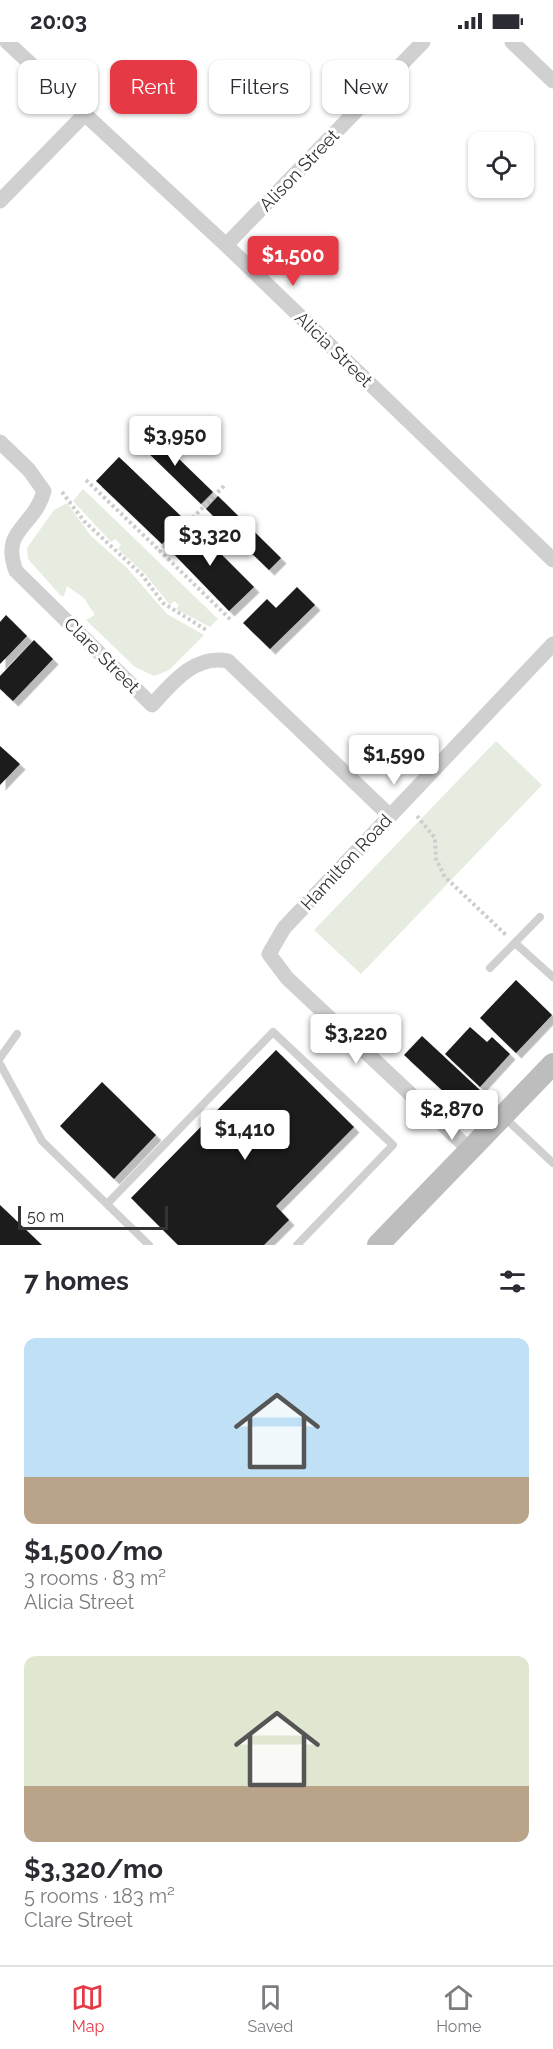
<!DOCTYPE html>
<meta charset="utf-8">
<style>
:root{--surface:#fff;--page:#f7f7f7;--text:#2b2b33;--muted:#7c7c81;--line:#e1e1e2;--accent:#e63946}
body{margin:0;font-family:Raleway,sans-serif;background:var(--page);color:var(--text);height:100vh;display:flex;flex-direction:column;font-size:22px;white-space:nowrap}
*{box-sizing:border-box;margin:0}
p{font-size:20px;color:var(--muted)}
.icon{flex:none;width:33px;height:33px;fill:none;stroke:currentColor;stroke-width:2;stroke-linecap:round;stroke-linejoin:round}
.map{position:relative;height:1203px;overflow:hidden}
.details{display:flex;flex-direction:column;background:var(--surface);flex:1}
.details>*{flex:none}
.guide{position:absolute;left:18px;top:18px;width:518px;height:54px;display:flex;gap:12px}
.fabs{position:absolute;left:468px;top:90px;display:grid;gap:12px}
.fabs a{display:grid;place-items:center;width:66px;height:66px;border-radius:12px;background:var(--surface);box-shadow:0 2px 4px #0004;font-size:30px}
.scale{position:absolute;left:18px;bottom:15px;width:150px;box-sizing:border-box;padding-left:6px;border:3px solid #333;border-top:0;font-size:16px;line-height:21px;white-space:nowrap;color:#333;-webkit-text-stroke:4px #fff;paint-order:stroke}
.price{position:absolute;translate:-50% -51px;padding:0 14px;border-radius:6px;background:#fff;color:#222;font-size:20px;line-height:39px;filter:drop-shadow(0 2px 3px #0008)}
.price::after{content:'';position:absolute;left:50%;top:36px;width:18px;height:14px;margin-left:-9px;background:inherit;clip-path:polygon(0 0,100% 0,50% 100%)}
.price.selected{background:var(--accent);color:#fff}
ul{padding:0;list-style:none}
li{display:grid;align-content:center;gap:12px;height:318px;padding:0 24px}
li span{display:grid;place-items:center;height:186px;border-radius:12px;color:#555}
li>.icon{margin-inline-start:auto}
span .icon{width:108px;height:108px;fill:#fffc;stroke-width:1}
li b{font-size:26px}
h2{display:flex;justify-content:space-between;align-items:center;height:72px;padding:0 24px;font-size:26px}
.chip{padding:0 21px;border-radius:12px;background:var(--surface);box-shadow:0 2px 4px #0004;font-size:21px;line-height:54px}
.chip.selected{background:var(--accent);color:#fff}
.status{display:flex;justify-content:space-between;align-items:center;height:42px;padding:0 30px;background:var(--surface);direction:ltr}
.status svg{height:16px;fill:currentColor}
.dock{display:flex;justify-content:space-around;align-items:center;height:84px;border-top:2px solid var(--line);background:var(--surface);font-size:16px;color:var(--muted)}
.dock a{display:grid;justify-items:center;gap:3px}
.dock .selected{color:var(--accent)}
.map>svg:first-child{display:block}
</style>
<div class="status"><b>20:03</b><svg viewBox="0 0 49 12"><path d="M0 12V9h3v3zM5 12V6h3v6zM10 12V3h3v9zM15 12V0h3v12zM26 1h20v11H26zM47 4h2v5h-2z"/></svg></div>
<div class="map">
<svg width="553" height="1203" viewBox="0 0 553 1203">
<defs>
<filter id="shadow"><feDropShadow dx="5.5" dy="5.5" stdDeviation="0" flood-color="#0004"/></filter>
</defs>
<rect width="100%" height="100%" fill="#fff"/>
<path fill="#e6ecdf" d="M83 447 218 577 210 585 176 567 179 563 174 559 170 563 145 532 118 507 121 503 115 497 111 500 73 459Z
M67 461 91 494 127 526 167 572 204 593 169 628 154 634 135 625 86 578 95 573 84 556 67 544 64 554H61L28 517 27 506 54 468Z
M496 699 542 743 361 932 314 888Z"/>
<path fill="#1a1a1a" filter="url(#shadow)" d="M148 387 213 450 201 462 137 400Z
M119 415 185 478 162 502 96 439Z
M218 454 281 516 269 528 206 467Z
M190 481 254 545 229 569 166 504Z
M297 545 315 563 270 607 243 581 267 557 276 566Z
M6 573 27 594 0 622V580Z
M34 598 53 617 13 659 0 647V634Z
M0 704 20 722 0 743Z
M516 938 552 973 516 1011 480 976Z
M470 985 487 1000 492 995 510 1012 480 1045 445 1012Z
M422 994 481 1049 470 1062 459 1064 404 1013Z
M276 1008 354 1085 276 1164 289 1178 264 1203H178L131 1156Z
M102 1040 156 1093 114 1137 60 1084Z
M0 1163 42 1203H0Z"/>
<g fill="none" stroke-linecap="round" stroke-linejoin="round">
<path stroke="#cdcdcd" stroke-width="4" stroke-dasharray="3 3" stroke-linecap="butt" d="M86 438 160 509
M224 444 160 509 232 579
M62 450 84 479 142 533 163 561 208 589
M417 774 435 796 436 817 445 835 506 893"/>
<path stroke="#d0d0d0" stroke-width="8" d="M515 901 553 935
M490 926 540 875
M0 1016 17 992
M0 1022 42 1099 149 1203
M504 1075 553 1121
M107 1162 273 990 393 1103 297 1203"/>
<path stroke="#d0d0d0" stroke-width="15" d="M7 0 226 203 553 518
M512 0 553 39
M0 159 84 73
M226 203 423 0
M0 400 29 428 44 449C34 486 0 487 16 529L152 663C172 641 195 612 228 619L389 773
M471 1109 287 936 269 912 284 886 553 602"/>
<path stroke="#bdbdbd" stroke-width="22" d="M378 1203 553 1022"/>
</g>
<g text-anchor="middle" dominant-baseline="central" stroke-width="6" stroke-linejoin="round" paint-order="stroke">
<g font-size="18" fill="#333" stroke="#fff">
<text transform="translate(299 128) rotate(-46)">Alison Street</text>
<text transform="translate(334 307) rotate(44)">Alicia Street</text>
<text transform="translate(102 613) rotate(45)">Clare Street</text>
<text transform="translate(346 820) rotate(-47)">Hamilton Road</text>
</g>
</g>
</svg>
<div class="fabs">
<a><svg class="icon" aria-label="locate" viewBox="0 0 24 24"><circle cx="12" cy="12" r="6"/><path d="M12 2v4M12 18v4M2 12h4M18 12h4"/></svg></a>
</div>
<div class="scale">50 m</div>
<b class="price selected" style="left:293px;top:245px">$1,500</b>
<b class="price" style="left:175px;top:425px">$3,950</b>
<b class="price" style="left:210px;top:525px">$3,320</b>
<b class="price" style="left:394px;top:744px">$1,590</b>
<b class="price" style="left:356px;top:1023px">$3,220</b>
<b class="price" style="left:452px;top:1099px">$2,870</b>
<b class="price" style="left:245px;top:1119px">$1,410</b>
<div class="guide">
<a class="chip">Buy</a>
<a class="chip selected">Rent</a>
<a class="chip">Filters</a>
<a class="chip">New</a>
</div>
</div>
<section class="details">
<h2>7 homes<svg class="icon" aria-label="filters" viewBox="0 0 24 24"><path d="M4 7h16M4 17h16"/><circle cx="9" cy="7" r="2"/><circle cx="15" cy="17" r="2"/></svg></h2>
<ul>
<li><span style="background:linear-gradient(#bfe0f5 75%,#b9a48a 0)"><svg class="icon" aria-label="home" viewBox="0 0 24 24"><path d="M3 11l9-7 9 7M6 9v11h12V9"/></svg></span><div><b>$1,500/mo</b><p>3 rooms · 83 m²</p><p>Alicia Street</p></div></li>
<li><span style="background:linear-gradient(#dfe7d0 70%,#b9a48a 0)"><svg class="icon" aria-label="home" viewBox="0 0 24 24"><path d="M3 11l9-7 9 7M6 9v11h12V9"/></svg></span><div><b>$3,320/mo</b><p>5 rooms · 183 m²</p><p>Clare Street</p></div></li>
</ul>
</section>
<nav class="dock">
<a class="selected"><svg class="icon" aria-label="map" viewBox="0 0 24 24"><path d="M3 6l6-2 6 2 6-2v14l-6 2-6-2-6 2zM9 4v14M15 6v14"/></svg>Map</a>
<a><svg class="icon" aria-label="saved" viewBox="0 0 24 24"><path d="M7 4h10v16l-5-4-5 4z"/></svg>Saved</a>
<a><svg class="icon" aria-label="home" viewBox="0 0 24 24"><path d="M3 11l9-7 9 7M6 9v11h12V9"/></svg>Home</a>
</nav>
